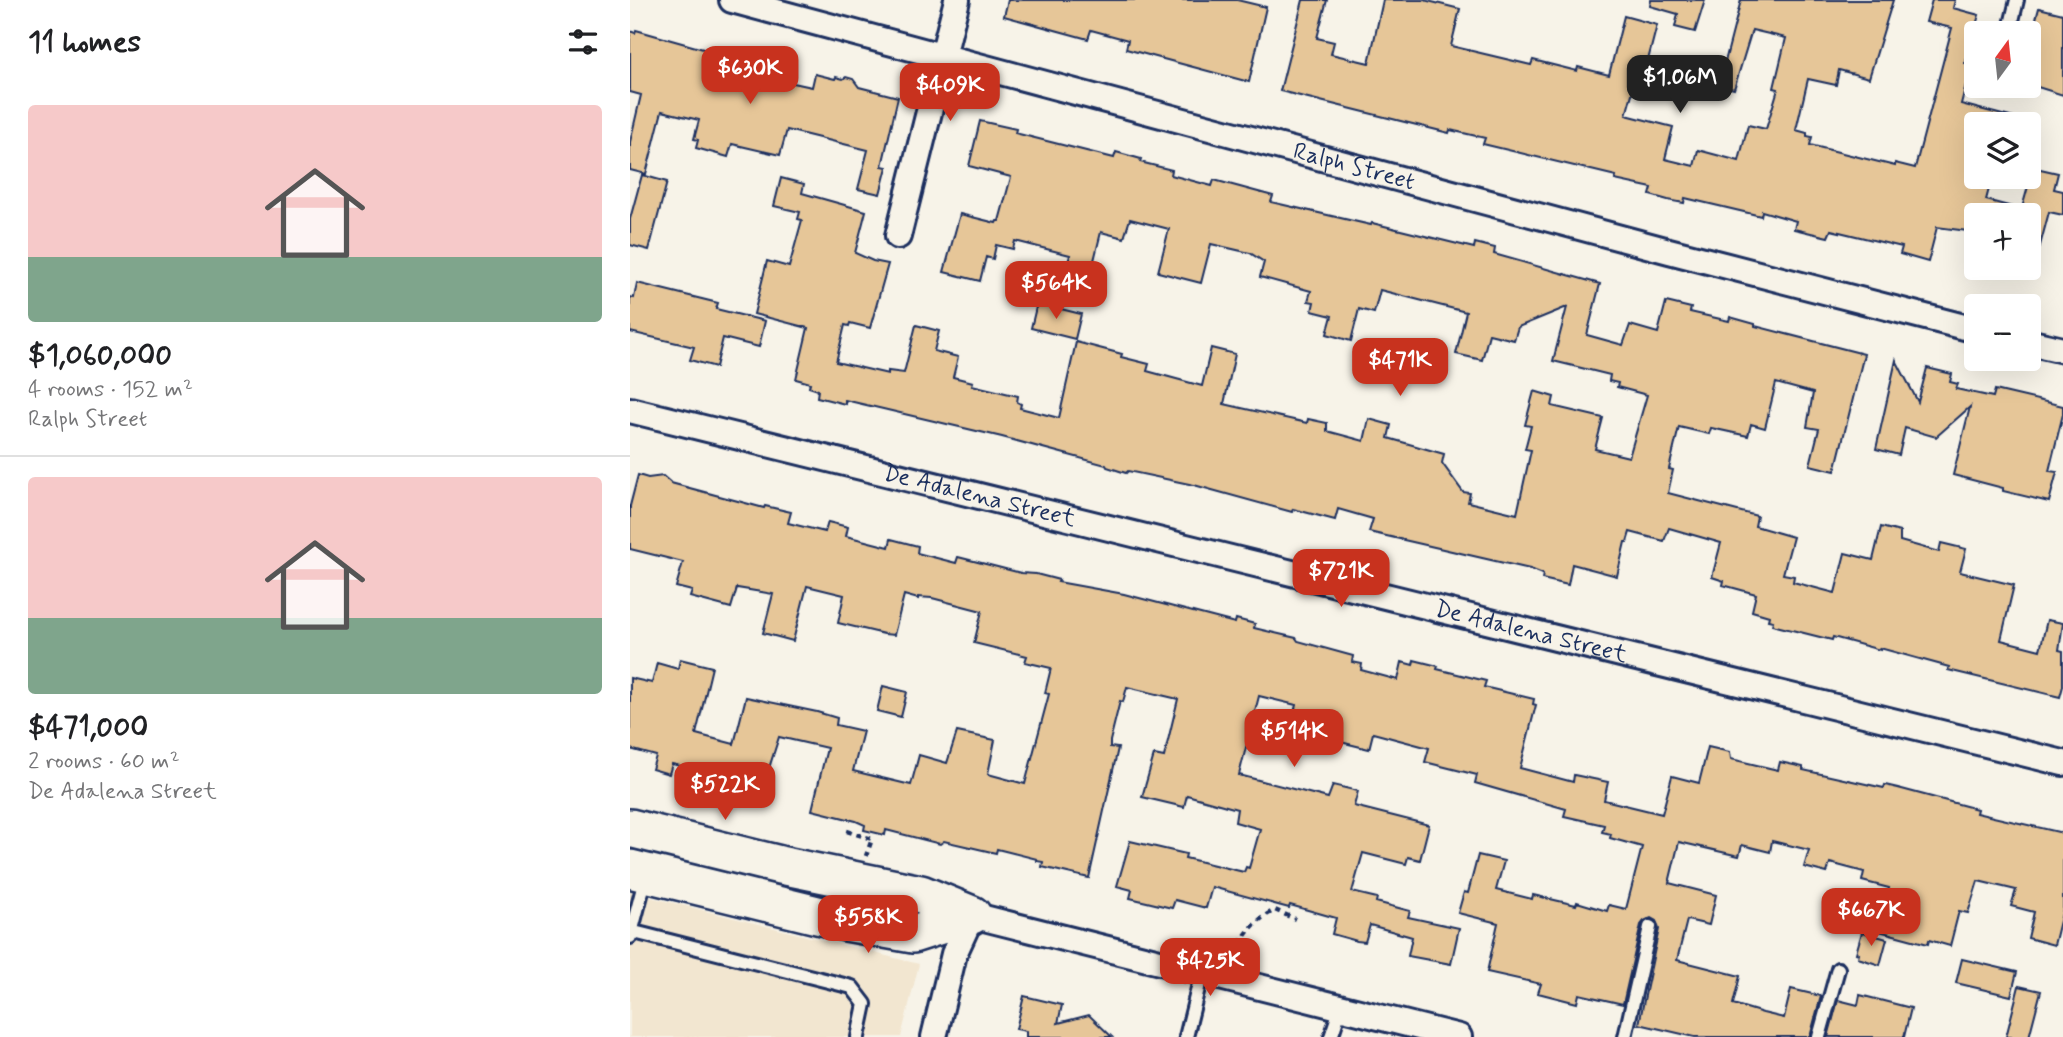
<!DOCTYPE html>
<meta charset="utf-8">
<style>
:root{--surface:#fff;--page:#f6f6f6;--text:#202124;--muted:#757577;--line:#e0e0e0;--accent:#c8321e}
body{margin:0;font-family:Mynerve,sans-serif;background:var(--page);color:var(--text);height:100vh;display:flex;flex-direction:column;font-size:26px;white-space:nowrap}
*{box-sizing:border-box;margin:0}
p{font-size:23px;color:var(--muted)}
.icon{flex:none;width:38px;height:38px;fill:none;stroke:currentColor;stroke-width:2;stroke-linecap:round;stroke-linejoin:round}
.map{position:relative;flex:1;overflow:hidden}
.side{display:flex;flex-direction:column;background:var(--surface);width:630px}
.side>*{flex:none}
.needle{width:46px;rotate:15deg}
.tools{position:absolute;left:1334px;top:21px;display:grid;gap:14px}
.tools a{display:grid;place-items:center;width:77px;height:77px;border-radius:7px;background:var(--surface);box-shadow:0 7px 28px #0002;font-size:35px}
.price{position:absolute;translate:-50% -60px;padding:0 16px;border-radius:14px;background:var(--accent);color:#fff;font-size:23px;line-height:46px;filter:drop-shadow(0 2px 4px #0008)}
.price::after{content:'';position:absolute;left:50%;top:42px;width:21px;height:16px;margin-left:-10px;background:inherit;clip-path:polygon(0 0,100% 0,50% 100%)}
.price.selected{background:#222;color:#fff}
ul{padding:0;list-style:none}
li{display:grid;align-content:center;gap:14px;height:371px;padding:0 28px}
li+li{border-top:2px solid var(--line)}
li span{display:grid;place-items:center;height:217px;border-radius:7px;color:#555}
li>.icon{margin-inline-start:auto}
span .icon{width:126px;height:126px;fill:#fffc;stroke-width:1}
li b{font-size:30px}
h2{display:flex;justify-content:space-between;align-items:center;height:84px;padding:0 28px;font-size:30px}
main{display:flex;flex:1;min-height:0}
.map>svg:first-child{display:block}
</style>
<main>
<section class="side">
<h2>11 homes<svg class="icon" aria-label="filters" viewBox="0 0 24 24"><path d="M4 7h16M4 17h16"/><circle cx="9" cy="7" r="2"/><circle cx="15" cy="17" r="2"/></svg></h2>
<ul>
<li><span style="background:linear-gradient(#f6c9c9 70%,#7fa58c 0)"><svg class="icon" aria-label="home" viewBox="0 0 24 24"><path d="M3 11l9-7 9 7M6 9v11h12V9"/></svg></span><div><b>$1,060,000</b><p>4 rooms · 152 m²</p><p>Ralph Street</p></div></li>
<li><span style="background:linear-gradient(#f6c9c9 65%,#7fa58c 0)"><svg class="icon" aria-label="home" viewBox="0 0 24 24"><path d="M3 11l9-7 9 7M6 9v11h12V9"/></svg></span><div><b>$471,000</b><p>2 rooms · 60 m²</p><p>De Adalena Street</p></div></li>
</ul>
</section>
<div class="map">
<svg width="1433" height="1037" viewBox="0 0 1433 1037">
<rect width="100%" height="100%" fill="#f7f3e8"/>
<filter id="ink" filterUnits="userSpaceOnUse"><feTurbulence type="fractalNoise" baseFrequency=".0143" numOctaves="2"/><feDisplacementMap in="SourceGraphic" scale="14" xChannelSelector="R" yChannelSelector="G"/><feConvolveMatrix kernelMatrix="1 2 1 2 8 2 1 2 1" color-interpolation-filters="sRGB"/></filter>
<g filter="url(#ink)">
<path fill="#f2e6d0" d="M0 892 289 964 271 1037H0Z"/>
<path fill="#e6c698" stroke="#1b2f5e" stroke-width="2" d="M378 0H607L636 7 619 82 496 49 498 40 461 30 458 39 374 16Z
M673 0H697L687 38 704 42 701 54 739 63 753 0H794L830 9 821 46 901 65 903 60 947 71 948 67 979 75 994 16 1027 25 1017 64 1011 62 996 115 1043 127 1035 159 1064 166 1068 150 1109 161 1118 125 1136 129 1148 89 1144 88 1156 38 1122 30 1104 89 1089 85 1111 0H1263L1239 78 1209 70 1206 85 1178 79 1166 130 1177 133V136L1182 137 1180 145 1265 166V163L1285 168 1322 28 1296 22 1302 0H1325L1323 8 1349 15 1335 63 1341 65 1331 104 1384 118 1383 124H1346V177H1362L1356 200 1390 209 1389 215H1346V232L1307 227 1298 262 1270 254 1272 247 1201 230 1198 237 1164 229 1166 221 1132 211 1131 216 1055 198 1054 203 1038 200 1020 195 1022 188 985 180 986 176 853 144 855 138 820 130 819 133 650 91Z
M1021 0H1075L1065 32 1045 27 1048 14 1020 6Z
M1409 8 1433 14V95L1398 84V49Z
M6 30 112 60 108 72 145 82V79L182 87 185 74 205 79 206 77 213 79 216 77 223 79 229 87 268 97 252 166 257 167 250 194 228 189 238 150 157 130 150 155 102 144 98 157 66 148 68 140 64 139 69 120 32 111 16 174 0 170V142L11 95 0 92V31L5 33Z
M350 121 386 129 385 133 484 158 486 152 511 159 510 162 542 170 541 175 582 186 584 180 643 196 641 202 741 225 742 223 844 248 845 243 865 248 864 254 970 284 957 335 993 345 1000 325 1028 333 1036 302 1061 308 1060 312 1099 321 1100 317 1125 324V326L1234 354 1205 471 1180 465 1189 429 1177 427 1183 393 1146 383 1135 428 1121 424 1118 436 1081 428 1079 434 1049 427 1039 469 1043 470 1038 493 1127 516 1125 526 1163 537 1153 574 1164 576 1163 582 1205 593 1215 553 1243 560 1251 527 1270 532V541L1309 552 1311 543 1336 549 1330 572 1384 585 1371 640 1410 650 1417 620 1433 623 1429 650 1433 651V686L1430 697 1318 670 1319 667 1250 648V650L1203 637 1202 640 1142 625 1143 621 1138 620 1139 616 1122 611 1126 594 1093 585 1094 581 1082 577 1091 543 1039 528 1034 541 1000 532 997 542H995L987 576 942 564 938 585 912 579 913 574 900 569 739 532 743 519 708 509 705 520 663 509 662 512 564 485 498 471 496 473 477 467 476 465 372 437 215 400V404L187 397 188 390 179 387 180 383 166 379 178 328 124 314 137 261 159 267 172 220 168 219 170 212 144 206 151 178 174 184 172 193 236 211 225 253 243 261 258 264 240 328 220 323 219 326 215 325 206 362 258 374V371L274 373 286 325 309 331 304 351 328 357 323 377 343 382 342 385 388 396 387 402 391 404 390 408 429 418 446 342 492 354 491 357 519 364 517 371 572 386 581 348 605 354 594 404 677 423 678 419 697 423V431L734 441 739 419 761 425 758 438 814 454 812 463 833 492 840 493 838 502 887 514 901 450 895 449 901 426 895 425 904 391 924 397 922 406 973 418 965 449 999 457 1017 395 987 387 988 383 979 381 980 375 923 361 937 307 888 327 884 340 859 334 852 360 826 354 836 312 750 290 744 313 729 309 721 341 697 334 702 316 682 311 684 302 678 301 681 291 630 277 634 262 620 253 581 244 571 283 528 272 539 229 500 219 494 238 471 232 459 281 435 275 440 255 385 241 383 249 366 245 363 259 356 257 350 281 314 272 330 214 366 223 367 221H369L381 177 339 166Z
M1406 168 1428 173 1424 189 1433 191V215L1419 212 1404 268 1398 267V215H1390L1399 183H1402Z
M12 175 37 182 19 250 0 245V219Z
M7 283 88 303 86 309 135 321 129 347 93 338 86 367 60 360 64 347 0 332V297L4 298Z
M407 303 451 314 445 339 401 328Z
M1266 360 1288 402 1297 368 1322 374 1320 382 1328 384 1326 389 1363 397 1365 390 1433 406V414L1419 471 1427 472 1419 502 1373 491V488L1323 475 1340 407 1306 437 1275 428 1269 455 1246 449Z
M8 475 18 478 33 476 41 483 134 508 135 506 161 512 158 523 195 532 198 522 218 527 216 536 259 547 261 539 288 546 287 553 326 563 328 557 391 573 406 574 429 580 428 582 494 594 605 623 606 619 625 624 624 628 666 638 668 641 723 656 722 662 732 664 731 670 768 680 772 662 783 665 784 660 808 666 807 669 856 681 854 687 904 699 903 704 906 705 890 768 943 782 944 775 978 782 974 800 1032 814 1042 776 1069 783 1078 747 1100 752 1101 759 1148 770 1150 762 1173 767V770L1254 788 1255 785 1268 788 1347 809 1346 813 1433 833V909L1424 945 1398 938 1404 912 1381 906 1386 890 1348 881 1338 913 1329 911 1320 946 1299 940 1298 944 1249 931 1259 888 1232 881 1234 872 1200 863 1197 873 1174 867 1179 850 1142 841 1140 852 1112 845 1109 856 1049 842 1039 883 1086 895 1079 925 1057 920 1047 960 1110 976 1103 1004 1133 1013 1154 1018 1161 989 1191 996 1180 1037H1065L1009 1024 1029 929 1026 921 1021 918 1014 921 1011 925 993 1004 949 994 947 1003 908 993 911 984 857 972 868 923 828 913 834 892 838 893 848 855 874 861 866 890 902 899 903 895 946 905 947 902 977 911 979 905 996 909 1012 847 980 838 981 834 972 832 974 825 934 816 936 809 845 783 847 775 795 762 799 748 743 733 739 749 682 735 679 748 656 742 666 705 629 696 609 775 698 798 703 785 728 791 724 806 799 825 790 860 778 857 776 864 733 853 722 892 747 898 746 902 780 911 778 917 829 928 821 964 778 956 782 937 740 925 735 942 727 941 702 934 706 918 660 905 659 908 582 887 576 908 545 900 542 908 500 898 502 890 487 886 500 841 556 854 555 858 614 872 616 867 619 868 630 829 605 822 607 809 557 795 554 807 512 797 524 755 534 757 548 699 497 687 493 702 490 701 480 741V747L488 748 459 878 412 867 413 862 407 861V859L367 849 366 853 314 841 310 844 256 830 255 835 234 830 235 825 226 821 182 810 197 748 149 737 132 790 122 787 118 794 92 789 95 777 42 764 39 774 22 769 26 756 0 749V678L22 683 27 663 48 669 50 659 82 667 66 734 104 744 116 697 187 712 207 718 206 725 233 731 223 771 281 785 289 755 317 763 327 732 365 740 358 774 395 784 419 694 415 693 421 668 395 662 397 656 344 643 352 611 302 598 288 597V599L274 595 264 635 254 634 208 623 214 595 177 586 163 641 133 633 143 594 107 588 101 608 60 597 62 591 46 587 53 562 0 549V506Z
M253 686 277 692 271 717 247 711Z
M1232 932 1257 939 1250 965 1228 958 1229 954 1226 953Z
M1332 959 1387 972 1381 996 1326 983Z
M1389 986 1411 991 1399 1037H1376Z
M1230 995 1281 1008 1274 1037H1198L1208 1000 1228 1005Z
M394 996 432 1005 428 1023 459 1015 482 1037H396V1031L386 1029Z"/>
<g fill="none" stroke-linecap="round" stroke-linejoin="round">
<g stroke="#1b2f5e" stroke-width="18">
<path id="lane" d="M1379 33 1387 0
M0 931 222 987 235 1004 228 1037
M0 937 16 876
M556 1037 572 972
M701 1037 711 1007
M995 1037 1020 927
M1189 1037 1208 969"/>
</g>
<g stroke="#1b2f5e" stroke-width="30">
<g id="street">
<path id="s1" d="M102 0 1039 251 1346 330"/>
<path d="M268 236 327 0"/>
<path d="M1398 342 1433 350"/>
<path id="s2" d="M0 410 1433 763"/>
<path d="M304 1037 324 954 342 915 829 1037"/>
</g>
</g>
<g stroke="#1b2f5e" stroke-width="42">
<path id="secondary" d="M0 828 150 865 291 894 342 915
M0 869 216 922 283 934 342 915"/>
</g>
<path stroke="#1b2f5e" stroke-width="4.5" stroke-dasharray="5 5" stroke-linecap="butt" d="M217 831 242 839 236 856
M604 952C616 933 625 920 645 910L665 919"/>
<use href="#lane" stroke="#f7f3e8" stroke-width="12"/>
<use href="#street" stroke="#f7f3e8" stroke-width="24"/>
<use href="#secondary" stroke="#f7f3e8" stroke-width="37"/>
</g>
</g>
<g text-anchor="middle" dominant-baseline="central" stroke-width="5" stroke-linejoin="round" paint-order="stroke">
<g font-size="24" fill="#1b2f5e" stroke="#f7f3e8">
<text stroke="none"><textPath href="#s1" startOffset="644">Ralph Street</textPath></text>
<text stroke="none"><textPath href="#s2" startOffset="360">De Adalena Street</textPath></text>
<text stroke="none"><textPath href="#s2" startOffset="928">De Adalena Street</textPath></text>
</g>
</g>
</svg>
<div class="tools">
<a><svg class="needle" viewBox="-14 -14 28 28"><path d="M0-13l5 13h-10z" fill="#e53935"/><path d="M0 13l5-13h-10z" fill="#757577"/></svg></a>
<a><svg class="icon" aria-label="layers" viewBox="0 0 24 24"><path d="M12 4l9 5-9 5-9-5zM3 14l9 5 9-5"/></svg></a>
<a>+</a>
<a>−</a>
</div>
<b class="price" style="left:120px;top:106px">$630K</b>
<b class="price selected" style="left:1050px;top:115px">$1.06M</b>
<b class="price" style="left:320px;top:123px">$409K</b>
<b class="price" style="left:426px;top:321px">$564K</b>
<b class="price" style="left:770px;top:398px">$471K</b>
<b class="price" style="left:711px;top:609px">$721K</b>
<b class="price" style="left:664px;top:769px">$514K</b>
<b class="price" style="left:95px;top:822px">$522K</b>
<b class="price" style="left:1241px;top:948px">$667K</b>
<b class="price" style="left:238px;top:955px">$558K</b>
<b class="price" style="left:580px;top:998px">$425K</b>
</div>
</main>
